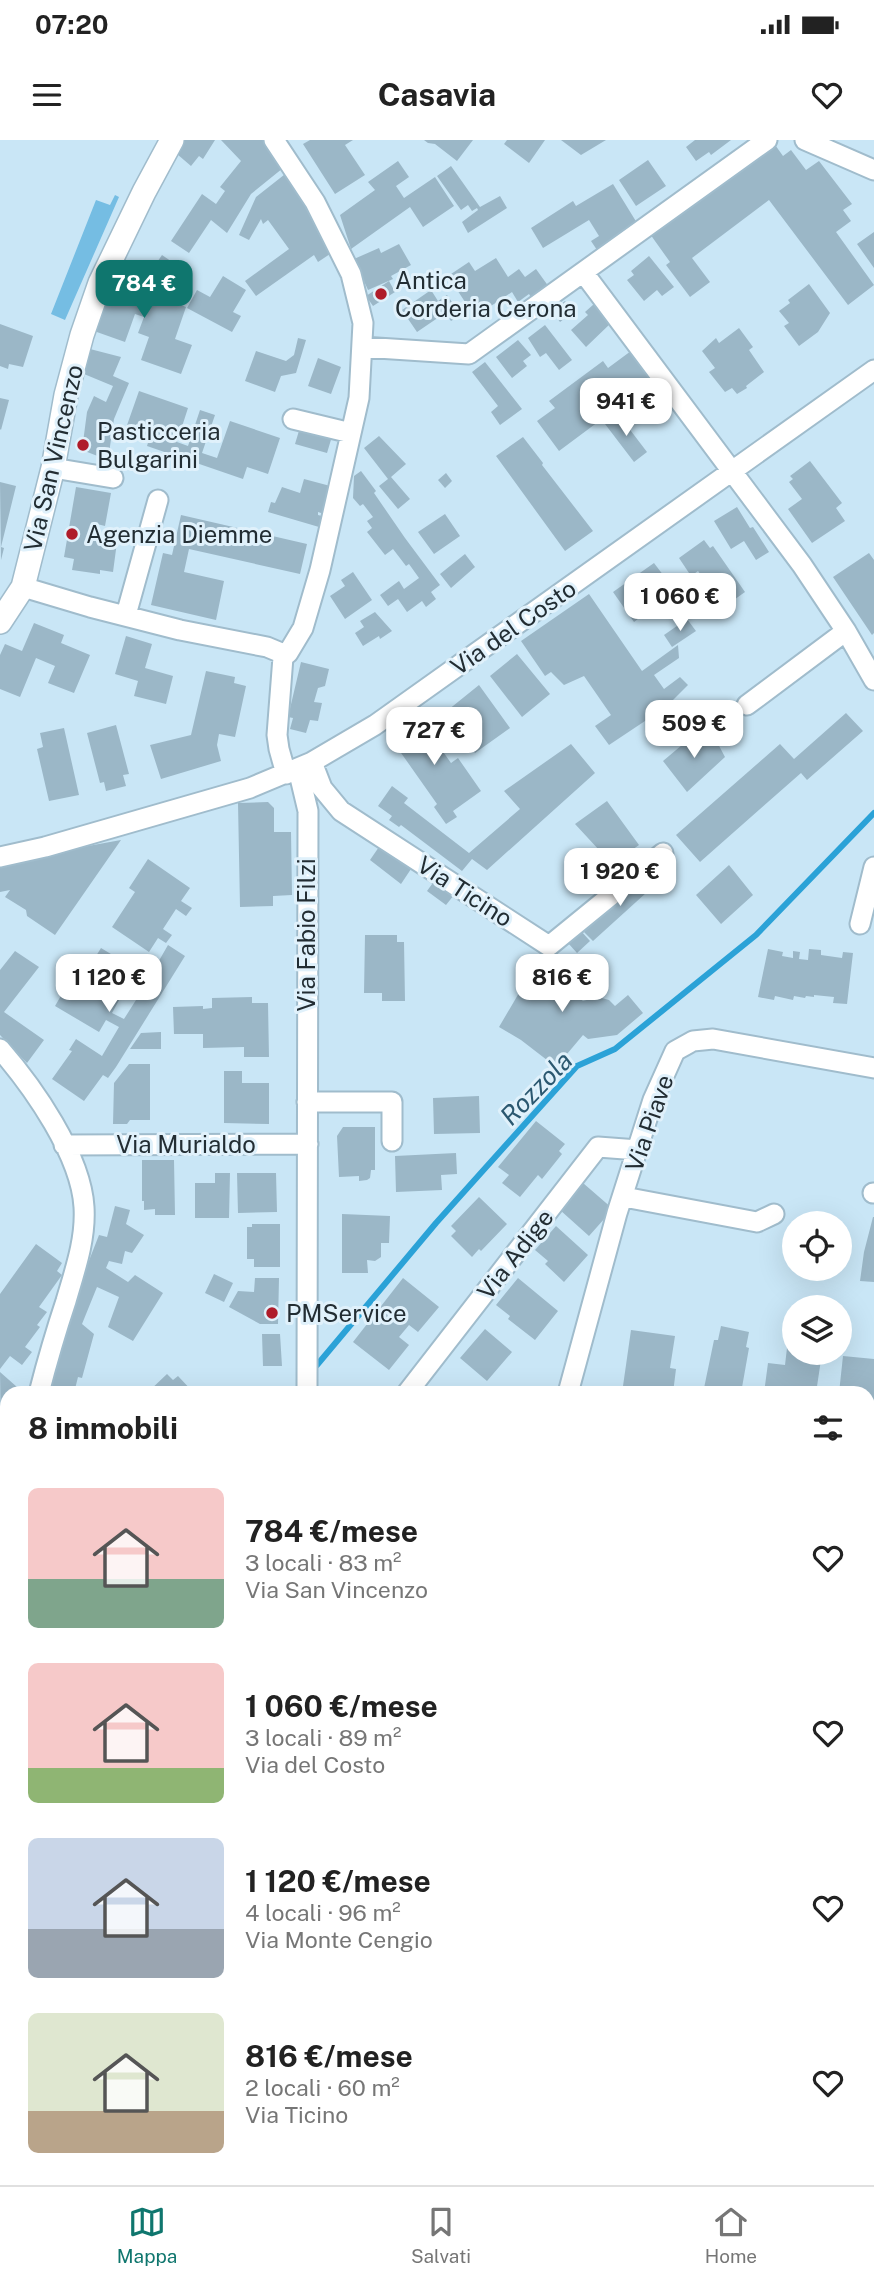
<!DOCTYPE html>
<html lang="it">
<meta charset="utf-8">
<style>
:root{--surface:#fff;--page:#f2f2f2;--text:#222;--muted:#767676;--line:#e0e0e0;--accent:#0f766e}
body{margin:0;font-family:"Public Sans",sans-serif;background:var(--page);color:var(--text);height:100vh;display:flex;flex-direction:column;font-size:26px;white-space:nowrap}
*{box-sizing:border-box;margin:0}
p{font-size:23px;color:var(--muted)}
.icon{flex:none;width:38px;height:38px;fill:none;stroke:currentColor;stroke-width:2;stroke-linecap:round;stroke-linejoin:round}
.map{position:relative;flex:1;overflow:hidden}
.sheet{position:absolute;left:0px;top:1246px;width:875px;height:800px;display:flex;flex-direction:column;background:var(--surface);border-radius:21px 21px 0 0;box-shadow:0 7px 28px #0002}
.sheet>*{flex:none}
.buttons{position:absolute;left:782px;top:1071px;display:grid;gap:14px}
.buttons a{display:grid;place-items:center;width:70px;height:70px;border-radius:50%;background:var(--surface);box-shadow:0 7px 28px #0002;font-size:35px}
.price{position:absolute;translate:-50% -60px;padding:0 16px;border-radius:14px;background:#fff;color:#222;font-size:23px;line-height:46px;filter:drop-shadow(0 2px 4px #0008)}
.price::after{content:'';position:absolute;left:50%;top:42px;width:21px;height:16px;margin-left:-10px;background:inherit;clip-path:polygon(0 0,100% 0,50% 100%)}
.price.on{background:var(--accent);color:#fff}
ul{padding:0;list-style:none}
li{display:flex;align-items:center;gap:21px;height:175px;padding:0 28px}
li span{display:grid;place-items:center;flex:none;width:196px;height:140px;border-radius:10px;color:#555}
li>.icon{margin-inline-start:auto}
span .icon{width:84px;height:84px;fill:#fffc;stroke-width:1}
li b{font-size:30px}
h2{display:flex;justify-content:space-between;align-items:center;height:84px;padding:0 28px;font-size:30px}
.status{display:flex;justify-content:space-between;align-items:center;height:49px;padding:0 35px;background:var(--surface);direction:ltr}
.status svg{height:19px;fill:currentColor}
header{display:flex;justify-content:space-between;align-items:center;height:91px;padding:0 28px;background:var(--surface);font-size:32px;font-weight:700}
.menu{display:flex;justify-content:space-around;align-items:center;height:98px;border-top:2px solid var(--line);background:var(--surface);font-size:19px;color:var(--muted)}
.menu a{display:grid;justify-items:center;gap:4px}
.menu .on{color:var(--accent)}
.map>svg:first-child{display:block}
</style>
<div class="status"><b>07:20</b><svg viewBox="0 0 49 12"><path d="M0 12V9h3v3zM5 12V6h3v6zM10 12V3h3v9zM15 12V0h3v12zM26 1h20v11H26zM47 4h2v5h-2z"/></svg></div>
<header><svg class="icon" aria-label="menu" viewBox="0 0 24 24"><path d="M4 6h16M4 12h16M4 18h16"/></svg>Casavia<svg class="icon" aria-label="heart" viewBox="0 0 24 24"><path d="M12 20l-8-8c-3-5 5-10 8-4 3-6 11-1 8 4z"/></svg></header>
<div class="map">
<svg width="874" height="2045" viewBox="0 0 874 2045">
<rect width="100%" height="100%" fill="#c9e6f6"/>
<path fill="#75bde3" d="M115 55 119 57 65 180 51 174 96 60 110 65Z"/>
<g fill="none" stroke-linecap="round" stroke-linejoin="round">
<path stroke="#2ba2d7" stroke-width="6" d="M317 1225 436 1083 577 926 615 909 756 795 874 673"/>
</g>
<path fill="#9bb7c7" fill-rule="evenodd" d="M184 0H215L203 19 199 16 191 26 177 14Z
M221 0H270L288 24 251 54 227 93 211 80 189 113 171 101 202 54 216 64 225 51 220 47 241 21Z
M310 0H353L345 5 365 35 335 54 303 4Z
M424 0H473L457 21 435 4 428 3Z
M507 0H545L529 23 504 4Z
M561 0H606L581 15Z
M695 0H731L711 15 709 12 696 21 686 7Z
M773 2 783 16 791 10 806 30 819 21 852 64 843 70 851 81 836 92 874 145 848 165 769 60 692 118 710 142 690 157 666 125 670 122 650 94Z
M648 20 666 46 636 66 619 40Z
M398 21 409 37 396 46 404 58 435 37 454 66 423 87 410 67 351 109 340 75 375 50 368 42Z
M451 26 480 67 500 56 507 68 468 93 462 82 478 70 477 68 472 71 468 65 461 70 437 36Z
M289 31 321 88 330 114 318 122 314 115 256 156 245 141 289 109 268 80 263 84 261 79 249 100 239 95 256 57Z
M613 44 637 83 599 113 591 101 599 96 589 80 543 108 531 88 573 61 576 66Z
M874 92V128L857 104Z
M399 104 411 125 391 136 393 139 368 150 354 119 379 108 381 113Z
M162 115 178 126 161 151 145 140Z
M649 116 674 147 662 156 657 150 644 161 627 140 634 135 631 131Z
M496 118 508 137 519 129 525 137 536 129 549 147 532 159 529 154 518 162 512 152 488 168 484 161 472 169 467 165 448 136 469 122 475 131Z
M119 119 136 125 128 144 186 167 175 199 192 205 181 234 141 220 149 197 138 193 144 177 135 174 125 202 94 191Z
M223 136 246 150 233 172 241 176 232 192 187 168 197 150 210 157Z
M389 141 395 152 373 166 366 156Z
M809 144 830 173 818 192 799 206 784 186 789 183 779 171 790 163 788 160Z
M431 150 438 161 447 155 461 175 451 181 445 173 417 192 402 170Z
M565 161 573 172 560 182 552 171Z
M594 164 611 183 586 207 571 190 588 175 585 172Z
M0 184 33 196 23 227 9 224 8 229 0 226Z
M545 185 572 220 559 230 546 213 540 217 528 198Z
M739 188 753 207 749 210 764 232 746 246 747 248 737 254 732 248 725 252 709 232 715 228 702 211 716 198 719 203Z
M298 198 306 200 296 233 281 236 275 252 245 241 256 211 286 221 294 215Z
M518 200 531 215 523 221 527 226 512 238 496 217Z
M90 209 121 217 113 236 129 243 114 279 108 320 82 310 87 272 94 256 106 262 113 246 84 234Z
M631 211 653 241 559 311 537 281 555 268 549 261 603 221 608 228Z
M318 218 341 227 331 254 308 246Z
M485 222 522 269 500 285 491 272 498 266 472 232Z
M139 251 188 268 177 302 188 306 200 270 215 275 202 313 217 318 230 281 280 298 268 334 247 327 243 339 147 306 150 296 126 288Z
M0 258 9 260 1 290 0 289Z
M618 274 647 312 634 322 605 284Z
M301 284 333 293 327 313 295 304Z
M379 296 406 324 391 337 410 359 398 369 379 346 388 339 364 308Z
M523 297 543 323 542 325 593 391 565 411 496 316Z
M810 321 842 363 836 368 845 381 812 403 788 369 802 359 789 342 793 339 790 336Z
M361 331 376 351 374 353 405 398 440 445 431 452 436 459 426 467 422 461 407 472 398 459 388 466 380 455 399 441 404 449 419 438 409 424 406 426 393 409 385 415 367 392 372 388 367 381 373 377 363 364 360 366 353 358 354 336Z
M446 333 452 341 445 348 438 340Z
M304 339 334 347 324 374 318 372V375L322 376 319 387 268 372 271 362 275 363 282 347 300 353Z
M0 342 16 346 1 407 4 408 1 420Z
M76 347 111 353 105 386 97 384 95 398 117 402 113 432 100 430V434L72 430 74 419 64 417Z
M737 367 750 388 753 387 769 412 756 420 744 401 731 409 714 381Z
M445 374 460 396 434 414 418 392Z
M181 375 307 404 300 434 189 409 184 432 224 441 216 480 151 465 163 413 172 415Z
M704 400 710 408 713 406 745 452 724 467 698 431 691 436 679 418Z
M869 413 874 420V493L872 495 833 437Z
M465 414 475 427 451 448 440 434Z
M654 423 673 448 645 468 647 472 634 482 613 452Z
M353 432 372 460 345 479 330 456 345 446 341 440Z
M589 454 642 531 678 505 679 518 654 535 664 549 680 537 688 545 666 567 609 605 595 586 611 575 584 536 564 545 551 532 545 536 521 501Z
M375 472 392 491 380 499 379 496 363 506 355 493 364 487 360 481Z
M687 479 696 491 672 507 664 495Z
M34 483 64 495 61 503 90 515 74 553 48 543 55 526 36 518 20 557 0 549V515L5 504 22 511Z
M126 496 152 504 145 528 173 536 166 564 134 556 138 541 115 534Z
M517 514 550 554 522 577 490 536Z
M301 522 329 529 325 546 318 548 314 562 322 563 318 581 310 580 306 593 290 589 293 578 288 577Z
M206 531 235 537 234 543 246 546 235 597 219 594 217 605 221 621 161 639 150 605 191 595Z
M479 545 510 588 475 613 454 584 457 582 448 570Z
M414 571 451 623 458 618 481 651 453 671 457 677 446 684 434 667 437 664 387 593Z
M846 573 863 591 807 640 801 633 700 722 676 695 780 604 794 619Z
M116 585 129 634 123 635 126 646 106 651 104 642 100 643 87 593Z
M64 588 79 655 49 661 37 609 43 607 40 593Z
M689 593 717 602 725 617 687 652 663 621 682 605 679 601Z
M571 604 595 633 487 730 472 719 462 731 401 685 399 687 389 680 392 676 378 666 392 646 408 658 404 663 469 713 520 669 504 651Z
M607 661 639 705 612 724 575 684Z
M268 662 274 668V692H291L292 755 273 756V766L240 767 238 663Z
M121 700 55 795 27 776 26 770 5 757 10 750 0 752V722Z
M381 704 413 726 401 744 370 720Z
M148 719 190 748 181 761 192 768 186 776 176 769 163 789 172 795 166 803 158 798 149 812 112 787 135 752 129 748Z
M729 725 753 755 721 784 696 755Z
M649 734 657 743 593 801 584 792Z
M435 740 454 755 446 765 427 751Z
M581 791 590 801 577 813 568 803Z
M365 795H397V802H404L405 861H382V853H364Z
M168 805 185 816 116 927 108 938 103 935 84 961 52 939 72 911 69 910 76 899 102 916 119 887 106 880 99 892 55 866 73 835 81 840 101 808 139 831 130 846 141 852ZM123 853 136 860 124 879 112 873Z
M768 809 783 812 782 816 793 818V811L800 812 799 819 808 820 809 809 821 810V815L842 818 843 812 853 813 847 864 833 863 834 857 814 855V857L806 856 805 858 794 856 793 860 775 856 774 860 758 857Z
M15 811 39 827 4 872 44 900 27 923 0 895V830Z
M543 812 565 826 554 845 570 859 575 855 583 861 598 857 609 860 615 866 628 855 643 873 617 895 588 899 583 895 556 927 521 900 499 887Z
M252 857V863H268L269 917H244V907L203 908V894H174L173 867 203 866V869L212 868V858Z
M161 892V909H130L141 893Z
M129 924H150V980H130L127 984H113L114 943Z
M224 931H242V943H269V984L224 983Z
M479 956 480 993 434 994 433 958Z
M536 981 565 1004 559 1011 562 1014 542 1039 538 1035 520 1057 502 1043 509 1035 498 1027Z
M343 987H375V1030H371L370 1038 367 1040 359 1041V1036L339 1037 337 996Z
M456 1013 457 1034 441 1035 442 1050 396 1052 395 1016Z
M142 1020H174L175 1075H155V1069L144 1070V1061H142Z
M215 1033H230L229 1078H195V1043H215Z
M237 1033H276L277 1072 238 1073Z
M583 1043 613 1069 589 1096 560 1070Z
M479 1057 507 1084 481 1111 479 1109 472 1117 451 1096 456 1091 451 1086Z
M115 1066 130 1070 126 1084 144 1095 132 1113 125 1111 122 1124 109 1121 106 1128 128 1142 135 1135 163 1153 133 1201 108 1187 119 1157 97 1147 82 1184 94 1194 82 1238 78 1237 74 1253H43L67 1177 99 1095 107 1097Z
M342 1074 390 1076 389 1103H381V1117L375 1121 367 1120 368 1133H342Z
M873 1077H874V1142L860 1141 864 1112Z
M252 1084H280V1127H254V1119H247V1087H252Z
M556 1086 588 1115 564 1142 545 1124 548 1121 535 1110Z
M36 1104 62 1123 57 1131 62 1135 39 1167 47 1172 37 1185 40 1187 25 1207 32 1212 22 1225 10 1216 0 1229V1154Z
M214 1134 233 1143 224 1162 205 1153Z
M255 1138H279L278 1184H260L229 1167 238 1151 254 1152Z
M403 1138 439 1167 418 1192 409 1185 399 1197 409 1205 389 1230 353 1202Z
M518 1138 558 1171 535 1200 508 1179 510 1176 496 1165Z
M721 1186 749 1192 746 1207 749 1208 741 1253H703L714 1200H718Z
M485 1189 512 1212 487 1241 460 1218Z
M631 1190 675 1196 670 1228 676 1229 673 1253H622Z
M262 1194H280L282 1226H263Z
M787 1208 794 1209V1213H822L816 1253H764L768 1223 785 1225Z
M843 1216 874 1219V1288L868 1287V1253H839Z
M0 1232 17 1247 15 1253H7V1276L1 1297Z
M167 1234 173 1240 178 1236 194 1253H147Z
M0 1422 7 1424V1441L5 1443 7 1445V1452L5 1456 7 1458V1558L0 1569V1532L4 1527 0 1524Z
M0 1632 7 1636V1686L0 1683Z
M868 1639 874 1640V1677L868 1676Z
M0 1743 7 1746V1778L0 1791Z
M7 1867V1917L0 1913V1874L2 1875Z
M440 2039H465L476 2045H437Z
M720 2039H779L788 2045H716Z"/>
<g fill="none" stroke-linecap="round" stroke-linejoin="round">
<g stroke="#a0bccc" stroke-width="23">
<path id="minor" d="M274 0 315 62 351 134 363 183 359 258 320 430 303 488 288 513 283 517 277 595 279 609 286 634
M805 0 874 30
M583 132 802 425 846 491 874 540
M362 207 469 214 767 0
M293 279 351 293
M53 328 113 338
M23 447 90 467 180 490 267 507 279 512 283 517
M126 475 158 360
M747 565 846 491
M312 622 322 648 341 671 549 806 663 713
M298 629 308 671 307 1253
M0 717 45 707 250 648 312 622 375 585 874 230
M860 784 874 727
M0 909C33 947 81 1015 84 1067 86 1099 75 1130 66 1161 56 1191 47 1222 39 1253
M307 962H392V1001
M64 1005 308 1004
M873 1053H874
M624 1057 757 1082 774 1074
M407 1253 598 1007 638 1010
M568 1253 617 1073 653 960 675 911 693 901 713 899 874 928
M868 1329 874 1330
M0 1382 7 1362
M0 1409 7 1411
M868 1477 874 1444
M868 1536 874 1537
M0 1589 7 1580
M868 1720 874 1721
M0 1729 7 1733
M868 1889 874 1891
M868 2008 874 2011
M404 2043 406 2039
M159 2045 161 2039
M643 2045 647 2039"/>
</g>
<g stroke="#a0bccc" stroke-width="26">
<path id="tertiary" d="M0 482 23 447 53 328 66 255 82 195 100 143 144 52 172 0"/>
</g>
<use href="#minor" stroke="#fff" stroke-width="19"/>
<use href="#tertiary" stroke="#fff" stroke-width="23"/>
</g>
<g fill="#af1c2a" stroke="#e0f1fb" stroke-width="2.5">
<circle cx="381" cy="154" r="7"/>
<circle cx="83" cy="305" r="7"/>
<circle cx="72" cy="394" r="7"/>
<circle cx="272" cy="1173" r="7"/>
</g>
<g text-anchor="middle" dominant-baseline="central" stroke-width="6" stroke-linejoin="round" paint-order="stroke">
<g font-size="24" fill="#222d33" stroke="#e0f1fb" text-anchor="start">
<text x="395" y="140">Antica<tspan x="395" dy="28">Corderia Cerona</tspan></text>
<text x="97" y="291">Pasticceria<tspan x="97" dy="28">Bulgarini</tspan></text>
<text x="86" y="394">Agenzia Diemme</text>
<text x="286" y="1173">PMService</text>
</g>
<g font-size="24" fill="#222d33" stroke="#e0f1fb">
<text transform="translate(53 318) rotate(-77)">Via San Vincenzo</text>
<text transform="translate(513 487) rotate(-35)">Via del Costo</text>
<text transform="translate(465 751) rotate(33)">Via Ticino</text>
<text transform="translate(306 795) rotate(-90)">Via Fabio Filzi</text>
<text transform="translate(649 983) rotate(-71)">Via Piave</text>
<text x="186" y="1004">Via Murialdo</text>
<text transform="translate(515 1114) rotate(-52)">Via Adige</text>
</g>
<g font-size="26" font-style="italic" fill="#2b5870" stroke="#e0f1fb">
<text transform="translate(536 948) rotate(-46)">Rozzola</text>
</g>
</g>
</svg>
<div class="buttons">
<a><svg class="icon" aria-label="locate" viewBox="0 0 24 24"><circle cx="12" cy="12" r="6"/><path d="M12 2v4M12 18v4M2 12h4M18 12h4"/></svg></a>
<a><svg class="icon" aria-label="layers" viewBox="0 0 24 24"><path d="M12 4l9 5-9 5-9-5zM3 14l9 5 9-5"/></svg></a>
</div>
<b class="price on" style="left:144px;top:180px">784 €</b>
<b class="price" style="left:626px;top:298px">941 €</b>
<b class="price" style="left:680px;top:493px">1 060 €</b>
<b class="price" style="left:694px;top:620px">509 €</b>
<b class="price" style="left:434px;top:627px">727 €</b>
<b class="price" style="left:620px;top:768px">1 920 €</b>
<b class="price" style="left:109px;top:874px">1 120 €</b>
<b class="price" style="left:562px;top:874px">816 €</b>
<section class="sheet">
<h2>8 immobili<svg class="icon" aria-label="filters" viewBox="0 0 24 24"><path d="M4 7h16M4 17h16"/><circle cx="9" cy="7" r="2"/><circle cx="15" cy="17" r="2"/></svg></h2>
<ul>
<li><span style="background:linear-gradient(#f6c9c9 65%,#7fa58c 0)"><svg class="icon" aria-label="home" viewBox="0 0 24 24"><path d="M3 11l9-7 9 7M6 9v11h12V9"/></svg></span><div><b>784 €/mese</b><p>3 locali · 83 m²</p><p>Via San Vincenzo</p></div><svg class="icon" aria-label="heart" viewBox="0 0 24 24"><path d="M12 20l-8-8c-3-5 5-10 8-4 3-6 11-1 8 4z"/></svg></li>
<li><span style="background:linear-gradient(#f6c9c9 75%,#8fb573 0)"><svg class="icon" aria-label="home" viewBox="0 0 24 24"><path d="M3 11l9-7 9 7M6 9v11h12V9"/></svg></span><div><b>1 060 €/mese</b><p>3 locali · 89 m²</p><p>Via del Costo</p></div><svg class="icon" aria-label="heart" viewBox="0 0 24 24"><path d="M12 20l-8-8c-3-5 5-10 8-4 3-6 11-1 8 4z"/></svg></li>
<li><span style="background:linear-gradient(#c9d6e8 65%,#9aa5b1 0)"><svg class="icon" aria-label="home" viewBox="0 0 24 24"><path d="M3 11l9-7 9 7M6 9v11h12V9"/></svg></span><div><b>1 120 €/mese</b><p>4 locali · 96 m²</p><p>Via Monte Cengio</p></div><svg class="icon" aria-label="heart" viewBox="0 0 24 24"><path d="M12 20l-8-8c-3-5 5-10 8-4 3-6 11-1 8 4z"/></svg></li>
<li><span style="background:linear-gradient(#dfe7d0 70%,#b9a48a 0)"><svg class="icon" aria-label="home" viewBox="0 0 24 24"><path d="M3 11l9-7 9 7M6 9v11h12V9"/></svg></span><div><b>816 €/mese</b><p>2 locali · 60 m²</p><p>Via Ticino</p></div><svg class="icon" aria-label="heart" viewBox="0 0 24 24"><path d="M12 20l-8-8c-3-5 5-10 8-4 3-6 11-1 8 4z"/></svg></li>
</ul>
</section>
</div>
<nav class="menu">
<a class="on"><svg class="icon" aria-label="map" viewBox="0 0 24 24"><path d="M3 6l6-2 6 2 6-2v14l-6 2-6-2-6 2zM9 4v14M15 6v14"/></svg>Mappa</a>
<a><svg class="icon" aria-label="saved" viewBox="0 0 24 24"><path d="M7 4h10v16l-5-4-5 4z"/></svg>Salvati</a>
<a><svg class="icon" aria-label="home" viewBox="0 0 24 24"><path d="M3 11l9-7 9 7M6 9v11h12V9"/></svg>Home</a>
</nav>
